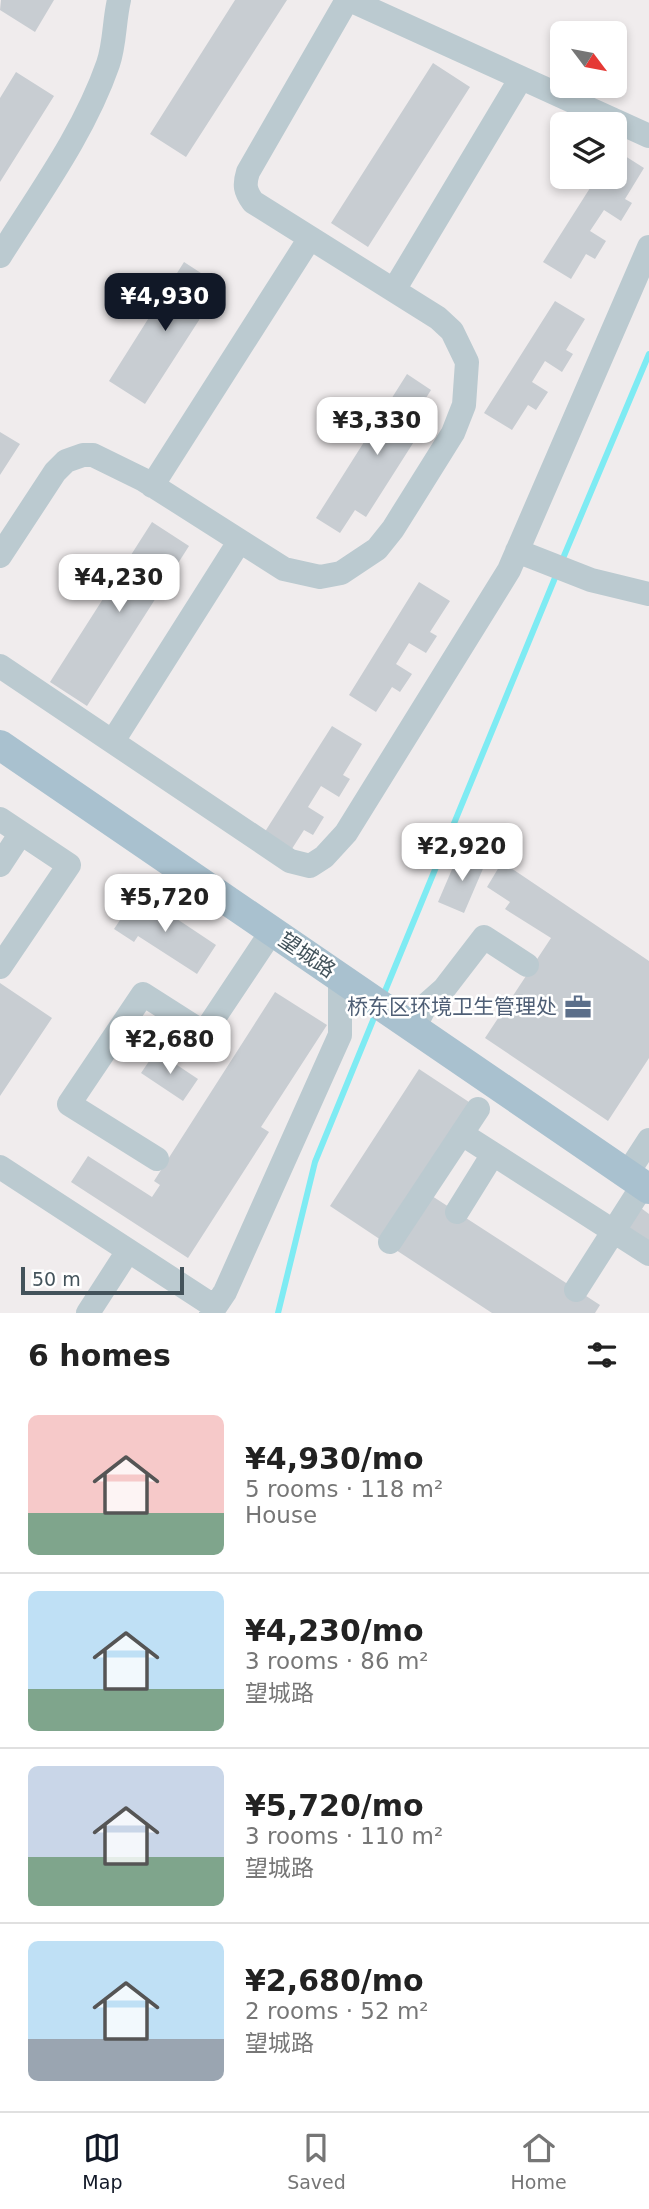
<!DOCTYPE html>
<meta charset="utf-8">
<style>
:root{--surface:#fff;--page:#f2f2f2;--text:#222;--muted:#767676;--line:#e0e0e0;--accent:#111827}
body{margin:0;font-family:"DejaVu Sans","Noto Sans SC",sans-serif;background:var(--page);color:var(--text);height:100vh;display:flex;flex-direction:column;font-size:26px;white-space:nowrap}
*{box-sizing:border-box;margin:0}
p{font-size:23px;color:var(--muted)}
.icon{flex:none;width:38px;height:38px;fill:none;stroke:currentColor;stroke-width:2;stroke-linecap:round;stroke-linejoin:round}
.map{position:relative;height:1313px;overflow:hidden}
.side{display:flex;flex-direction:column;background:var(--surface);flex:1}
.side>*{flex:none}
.needle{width:46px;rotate:122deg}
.buttons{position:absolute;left:550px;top:21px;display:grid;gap:14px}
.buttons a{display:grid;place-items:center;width:77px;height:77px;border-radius:10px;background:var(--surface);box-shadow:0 4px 10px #0003;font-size:35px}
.scale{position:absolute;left:21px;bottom:18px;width:163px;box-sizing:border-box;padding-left:7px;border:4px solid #43535b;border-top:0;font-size:19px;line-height:24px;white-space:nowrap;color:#43535b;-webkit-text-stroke:5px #fff;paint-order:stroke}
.price{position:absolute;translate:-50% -60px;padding:0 16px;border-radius:14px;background:#fff;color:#222;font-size:23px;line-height:46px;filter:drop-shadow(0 2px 4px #0008)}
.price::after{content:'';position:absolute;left:50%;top:42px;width:21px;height:16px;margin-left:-10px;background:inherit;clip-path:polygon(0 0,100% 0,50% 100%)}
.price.active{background:var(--accent);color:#fff}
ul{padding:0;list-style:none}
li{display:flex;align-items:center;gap:21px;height:175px;padding:0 28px}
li+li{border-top:2px solid var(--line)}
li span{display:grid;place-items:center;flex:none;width:196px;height:140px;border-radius:10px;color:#555}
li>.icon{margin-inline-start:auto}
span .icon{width:84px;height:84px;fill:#fffc;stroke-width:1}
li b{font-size:30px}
h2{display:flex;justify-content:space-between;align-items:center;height:84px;padding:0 28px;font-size:30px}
.tabs{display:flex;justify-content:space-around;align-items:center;height:98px;border-top:2px solid var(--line);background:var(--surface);font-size:19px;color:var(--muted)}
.tabs a{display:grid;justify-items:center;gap:4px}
.tabs .active{color:var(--accent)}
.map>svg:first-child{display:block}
</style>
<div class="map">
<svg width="649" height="1313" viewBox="0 0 649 1313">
<rect width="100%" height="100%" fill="#f0eced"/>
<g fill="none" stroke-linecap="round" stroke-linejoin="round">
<path stroke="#7eebf3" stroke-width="6" d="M561 563 649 354
M383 996 557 573
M278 1313 315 1162 376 1013"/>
</g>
<path fill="#c8cdd2" d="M1 0H54L35 32 0 10Z
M235 0H287L186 157 150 134Z
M433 63 470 87 368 247 331 223Z
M16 72 54 96 0 182V98Z
M614 149 644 168 625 199 632 203 621 221 604 210 590 231 606 241 595 259 586 254 571 279 543 262 597 177H614Z
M184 262 221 286 145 404 109 381Z
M555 301 585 319 566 350 573 354 562 372 545 361 532 382 548 392 536 410 528 405 512 430 484 413Z
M407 374 431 390 411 422 422 429 366 517 355 510 340 533 316 518Z
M0 432 20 444 0 475Z
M152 522 189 546 87 706 50 682Z
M419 582 450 601 430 632 437 636 426 653 409 643 396 664 412 674 400 692 392 687 376 712 349 695Z
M332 726 362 744 343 775 350 779 339 797 321 786 308 807 324 817 313 835 304 830 288 855 261 838Z
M459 853 485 864 464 913 438 902Z
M502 862 649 961V1058L608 1121 485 1038 551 938 505 909 510 902 487 887Z
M138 893 216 945 197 974 138 936 134 942 114 929Z
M0 983 52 1018 0 1096Z
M275 992 327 1025 261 1127 269 1132 188 1258 71 1182 88 1156 152 1197 160 1185 154 1181Z
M156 1051 198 1079 183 1101 141 1073Z
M419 1069 472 1104 384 1242 330 1206Z
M432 1196 600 1305 595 1313H492L396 1250Z
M641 1208 649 1214V1244L628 1230Z"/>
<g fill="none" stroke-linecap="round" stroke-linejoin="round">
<path stroke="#bbcad0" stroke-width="24" d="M350 0 649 136
M0 256C39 194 84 133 108 64 115 44 114 21 119 0
M394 290 521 78
M152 486 310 238
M517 551 591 580 649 594
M0 556 55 472 66 461 83 455H93L144 480 284 569 320 577 341 573 377 549 393 529 453 433 464 405 467 362 452 331 438 318 253 202C245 191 244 185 248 172L347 0
M0 666 290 861 310 866 324 857 346 833 509 570 649 247
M113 741 239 542
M0 819 69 865 0 967
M0 865 21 833
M414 1028 426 1005 444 989 484 937 527 965
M462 1134 649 1254
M157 1159 69 1104 143 994 204 1033 272 931
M0 1167 215 1307
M627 1174 649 1140
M457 1212 493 1154
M390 1242 478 1109
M576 1290 643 1185
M88 1313 128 1251
M211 1313 225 1292 340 1035V977"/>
<path stroke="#a9c1cf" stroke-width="30" d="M0 745 649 1189"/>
</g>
<defs>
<g id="office-bare" transform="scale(2.1)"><path d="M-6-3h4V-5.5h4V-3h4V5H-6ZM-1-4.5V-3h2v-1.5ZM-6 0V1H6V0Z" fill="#5c6f8a" stroke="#fff" stroke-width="2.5" paint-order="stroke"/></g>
</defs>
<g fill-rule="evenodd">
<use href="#office-bare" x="578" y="1007"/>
</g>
<g text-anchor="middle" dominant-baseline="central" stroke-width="5" stroke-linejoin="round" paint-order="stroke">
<g font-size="21" fill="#43535b" stroke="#fff">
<text transform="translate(307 955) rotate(34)">望城路</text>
</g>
<g font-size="21" fill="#4e5e75" stroke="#fff" text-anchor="end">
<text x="557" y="1007">桥东区环境卫生管理处</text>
</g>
</g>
</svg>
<div class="buttons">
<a><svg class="needle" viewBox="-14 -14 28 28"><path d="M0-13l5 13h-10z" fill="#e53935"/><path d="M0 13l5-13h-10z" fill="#767676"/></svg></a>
<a><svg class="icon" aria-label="layers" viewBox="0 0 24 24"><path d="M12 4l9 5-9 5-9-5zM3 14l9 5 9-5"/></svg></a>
</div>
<div class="scale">50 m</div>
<b class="price active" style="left:165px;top:333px">¥4,930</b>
<b class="price" style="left:377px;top:457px">¥3,330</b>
<b class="price" style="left:119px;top:614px">¥4,230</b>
<b class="price" style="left:462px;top:883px">¥2,920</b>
<b class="price" style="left:165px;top:934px">¥5,720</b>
<b class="price" style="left:170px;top:1076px">¥2,680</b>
</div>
<section class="side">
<h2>6 homes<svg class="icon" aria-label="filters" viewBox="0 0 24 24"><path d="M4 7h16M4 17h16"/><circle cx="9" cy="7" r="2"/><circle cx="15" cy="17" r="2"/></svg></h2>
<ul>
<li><span style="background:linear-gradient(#f6c9c9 70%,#7fa58c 0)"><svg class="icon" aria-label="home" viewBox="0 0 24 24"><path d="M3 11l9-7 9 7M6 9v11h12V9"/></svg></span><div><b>¥4,930/mo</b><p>5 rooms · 118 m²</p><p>House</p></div></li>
<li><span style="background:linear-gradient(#bfe0f5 70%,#7fa58c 0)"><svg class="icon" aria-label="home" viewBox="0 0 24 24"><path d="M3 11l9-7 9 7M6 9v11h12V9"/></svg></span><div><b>¥4,230/mo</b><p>3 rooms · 86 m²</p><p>望城路</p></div></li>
<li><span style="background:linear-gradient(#c9d6e8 65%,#7fa58c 0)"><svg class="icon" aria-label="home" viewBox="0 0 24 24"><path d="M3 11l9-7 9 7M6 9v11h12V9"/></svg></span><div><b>¥5,720/mo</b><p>3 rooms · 110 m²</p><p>望城路</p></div></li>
<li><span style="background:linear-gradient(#bfe0f5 70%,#9aa5b1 0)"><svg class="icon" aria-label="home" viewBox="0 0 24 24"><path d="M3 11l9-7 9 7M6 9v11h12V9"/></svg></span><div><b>¥2,680/mo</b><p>2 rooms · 52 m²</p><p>望城路</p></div></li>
</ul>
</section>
<nav class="tabs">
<a class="active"><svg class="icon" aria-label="map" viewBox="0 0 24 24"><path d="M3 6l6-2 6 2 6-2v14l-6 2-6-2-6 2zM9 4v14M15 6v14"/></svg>Map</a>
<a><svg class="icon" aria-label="saved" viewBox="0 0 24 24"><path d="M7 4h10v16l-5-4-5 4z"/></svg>Saved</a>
<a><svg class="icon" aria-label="home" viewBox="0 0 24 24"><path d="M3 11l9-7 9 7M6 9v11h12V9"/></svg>Home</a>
</nav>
